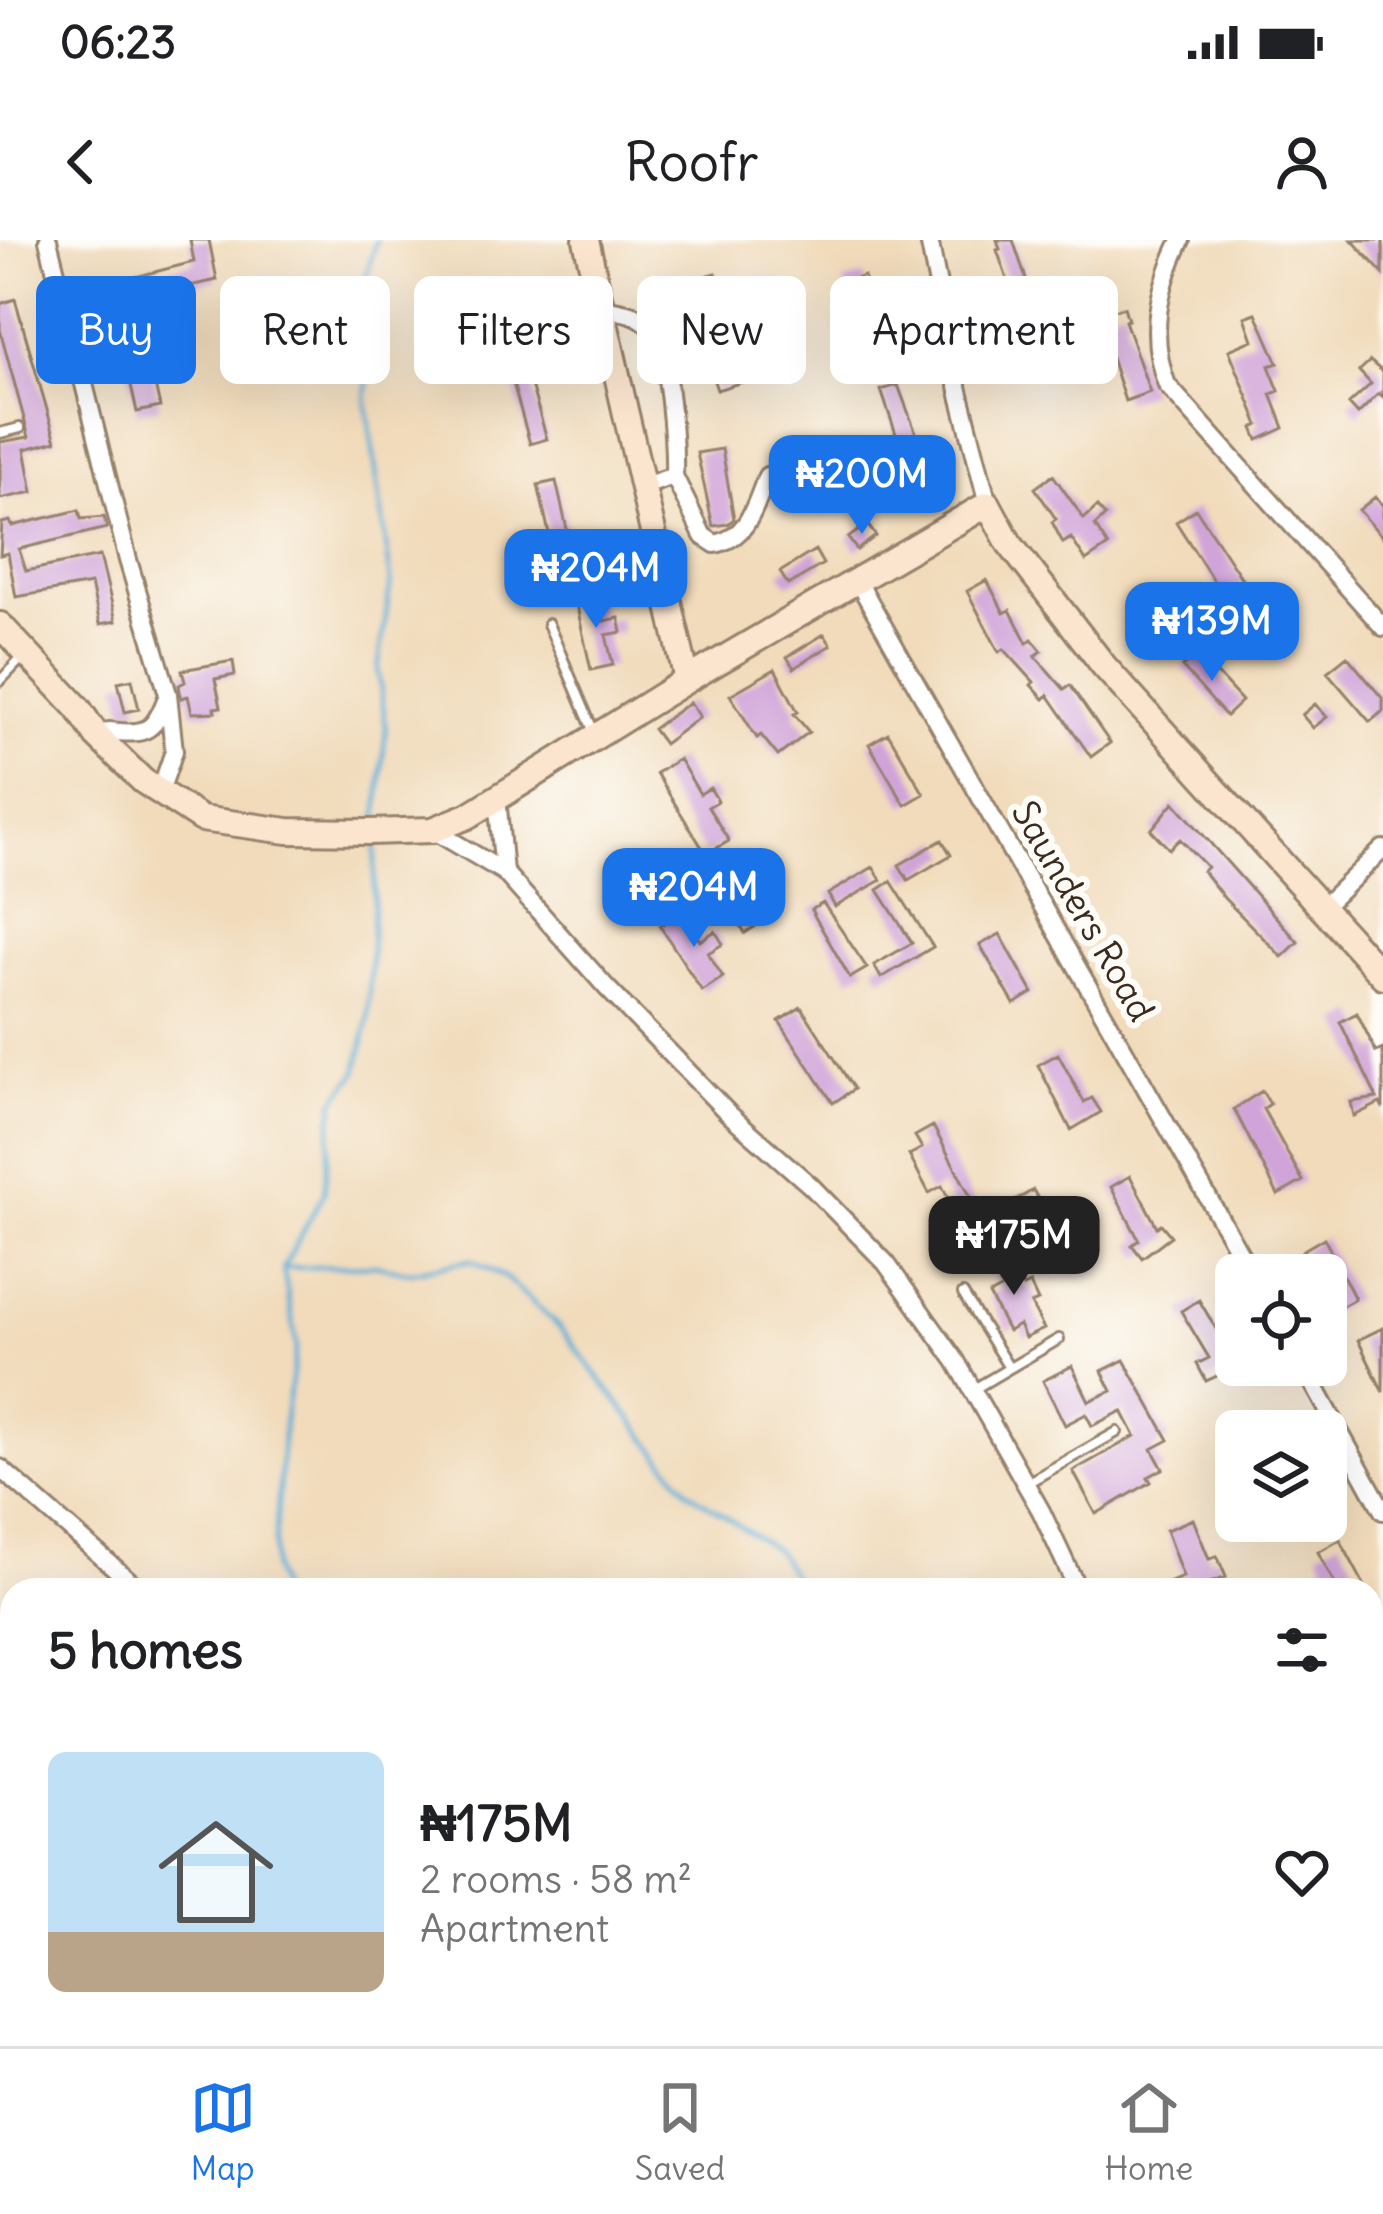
<!DOCTYPE html>
<meta charset="utf-8">
<style>
:root{--surface:#fff;--page:#f2f2f2;--text:#202124;--muted:#757577;--line:#e0e0e0;--accent:#1a73e8}
body{margin:0;font-family:Delius,sans-serif;background:var(--page);color:var(--text);height:100vh;display:flex;flex-direction:column;font-size:45px;white-space:nowrap}
*{box-sizing:border-box;margin:0}
p{font-size:39px;color:var(--muted)}
.icon{flex:none;width:66px;height:66px;fill:none;stroke:currentColor;stroke-width:2;stroke-linecap:round;stroke-linejoin:round}
.map{position:relative;flex:1;overflow:hidden}
.panel{position:absolute;left:0px;top:1338px;width:1383px;height:468px;display:flex;flex-direction:column;background:var(--surface);border-radius:36px 36px 0 0;box-shadow:0 12px 48px #0002}
.panel>*{flex:none}
.banner{position:absolute;left:36px;top:36px;width:1311px;height:108px;display:flex;gap:24px}
.controls{position:absolute;left:1215px;top:1014px;display:grid;gap:24px}
.controls a{display:grid;place-items:center;width:132px;height:132px;border-radius:18px;background:var(--surface);box-shadow:0 12px 48px #0002;font-size:60px}
.price{position:absolute;translate:-50% -102px;padding:0 27px;border-radius:24px;background:var(--accent);color:#fff;font-size:39px;line-height:78px;filter:drop-shadow(0 3px 6px #0008)}
.price::after{content:'';position:absolute;left:50%;top:72px;width:36px;height:27px;margin-left:-18px;background:inherit;clip-path:polygon(0 0,100% 0,50% 100%)}
.price.on{background:#222;color:#fff}
ul{padding:0;list-style:none}
li{display:flex;align-items:center;gap:36px;height:300px;padding:0 48px}
li span{display:grid;place-items:center;flex:none;width:336px;height:240px;border-radius:18px;color:#555}
li>.icon{margin-inline-start:auto}
span .icon{width:144px;height:144px;fill:#fffc;stroke-width:1}
li b{font-size:51px}
h2{display:flex;justify-content:space-between;align-items:center;height:144px;padding:0 48px;font-size:51px}
.chip{padding:0 42px;border-radius:18px;background:var(--surface);box-shadow:0 12px 48px #0002;font-size:42px;line-height:108px}
.chip.on{background:var(--accent);color:#fff}
.status{display:flex;justify-content:space-between;align-items:center;height:84px;padding:0 60px;background:var(--surface);direction:ltr}
.status svg{height:33px;fill:currentColor}
header{display:flex;justify-content:space-between;align-items:center;height:156px;padding:0 48px;background:var(--surface);font-size:54px;font-weight:600}
.dock{display:flex;justify-content:space-around;align-items:center;height:168px;border-top:3px solid var(--line);background:var(--surface);font-size:33px;color:var(--muted)}
.dock a{display:grid;justify-items:center;gap:6px}
.dock .on{color:var(--accent)}
.map>svg:first-child{display:block}
</style>
<div class="status"><b>06:23</b><svg viewBox="0 0 49 12"><path d="M0 12V9h3v3zM5 12V6h3v6zM10 12V3h3v9zM15 12V0h3v12zM26 1h20v11H26zM47 4h2v5h-2z"/></svg></div>
<header><svg class="icon" aria-label="back" viewBox="0 0 24 24"><path d="M15 5l-7 7 7 7"/></svg>Roofr<svg class="icon" aria-label="person" viewBox="0 0 24 24"><circle cx="12" cy="8" r="4"/><path d="M4 21q1-7 8-7t8 7"/></svg></header>
<div class="map">
<svg width="1383" height="1806" viewBox="0 0 1383 1806">
<rect width="100%" height="100%" fill="#fdfcf7"/>
<filter id="ink" filterUnits="userSpaceOnUse"><feTurbulence type="fractalNoise" baseFrequency=".00833" numOctaves="2"/><feDisplacementMap in="SourceGraphic" scale="24" xChannelSelector="R" yChannelSelector="G"/><feConvolveMatrix kernelMatrix="1 2 1 2 8 2 1 2 1" color-interpolation-filters="sRGB"/></filter>
<filter id="wash" filterUnits="userSpaceOnUse"><feTurbulence type="fractalNoise" baseFrequency=".004" numOctaves="4" result="noise"/><feDisplacementMap in="SourceGraphic" scale="48" xChannelSelector="R" yChannelSelector="G"/><feGaussianBlur stdDeviation="2.7" result="paint"/><feColorMatrix in="noise" values="0 0 0 0 0 0 0 0 0 0 0 0 0 0 0 0 0 1.4 0 .05"/><feComposite in="paint" operator="in"/></filter>
<g filter="url(#wash)">
<rect width="100%" height="100%" fill="#f1dbbb"/>
<g fill="none" stroke-linecap="round" stroke-linejoin="round">
<path stroke="#5cadd7" stroke-width="4.5" d="M376 0 366 38 369 131 366 158 391 340 378 430 386 487 377 582
M287 1028 374 1025 410 1032 471 1020 506 1038 560 1088 688 1251 777 1311 801 1350
M279 1350 273 1329 284 1181 297 1106 283 1028 324 953 334 862 357 832 368 781 376 600
M526 1794 532 1806"/>
<path stroke="#5cadd7" stroke-width="27" d="M0 1788 18 1806"/>
</g>
<g id="blocks">
<path fill="#d1a4d9" d="M190 0H209L217 40 189 46 191 52 137 65 160 167 137 172 114 71 94 76 87 49 194 22Z
M997 0H1013L1042 87 1025 92 997 10 1000 9Z
M1352 0H1383V34Z
M716 33 725 63 734 60 745 92 755 88 760 102 750 106 759 137 717 150 680 43Z
M864 36 882 98 892 96 896 113 871 118 866 96 861 97 844 42Z
M559 50 562 68 516 77 512 59Z
M15 59 56 201 25 209 33 252 0 259V202L29 197 0 90V64Z
M1124 67 1128 80 1125 81 1150 152 1125 161 1097 75Z
M1256 73 1278 123 1269 126 1279 151 1271 154 1284 188 1258 200 1253 188 1259 185 1229 110 1253 100 1245 77Z
M524 121 547 199 530 204 508 125Z
M1370 121 1383 132V157L1379 153 1358 174 1349 164 1371 144 1359 131Z
M898 145 928 225 909 232 881 150Z
M722 209 734 279 728 284 713 286 697 213Z
M1053 235 1084 279 1097 267 1105 276 1095 286 1108 306 1086 321 1071 298 1063 303 1052 282 1056 279 1035 248Z
M556 241 574 320 556 324 538 245Z
M1375 257 1383 266V298L1359 270Z
M1196 269 1244 342 1222 354 1176 282Z
M79 270 81 279 104 277 107 288 19 309 26 331 100 316 116 381 100 384 91 344 16 357 8 313 0 315 2 283 10 281 12 286Z
M867 284 876 296 857 310 848 298Z
M815 310 823 324 788 345 780 332Z
M987 340 1004 373 1010 370 1027 403 1032 399 1042 411 1035 416 1064 449 1070 445 1110 503 1091 517 1048 455 1044 459 1031 445 1034 442 1004 409 999 412 967 351Z
M597 353 603 381 619 378 622 392 606 395 613 425 591 430 575 358Z
M824 394 831 405 794 428 787 417Z
M1198 413 1242 461 1226 476 1182 427Z
M1347 416 1383 459V471L1370 482 1327 432Z
M233 421 235 435 215 439 221 467 214 468 215 472 192 473 188 456 181 458 179 445 185 442 182 430Z
M775 429 798 472 794 474 809 492 778 516 761 495 757 498 730 455Z
M132 439 139 469 125 472 118 442Z
M690 462 700 477 664 504 653 489Z
M1315 464 1327 477 1313 488 1302 475Z
M888 493 924 554 905 565 869 504Z
M679 519 700 554 710 548 718 561 708 567 729 601 706 614 656 533Z
M1174 562 1298 702 1282 717 1224 658 1203 631 1207 627 1180 599 1169 609 1151 590Z
M942 600 951 615 908 640 899 625Z
M873 627 881 640 835 667 828 654Z
M891 641 933 707 881 738 874 725 912 703 878 650Z
M772 657 780 670 745 693 737 679Z
M823 663 867 728 850 738 811 670Z
M681 672 700 701 715 691 723 704 708 713 723 737 702 751 660 686Z
M1000 694 1033 753 1014 764 980 705Z
M801 767 854 849 833 863 779 781Z
M1357 773 1376 812 1383 809V869L1380 863 1354 876 1351 862 1377 858 1340 782Z
M1058 814 1084 862 1092 858 1101 872 1071 890 1038 825Z
M1262 851 1270 864 1263 869 1303 941 1278 955 1234 869Z
M933 886 974 963 956 973 942 946 929 953 909 915 922 908 915 896Z
M1130 936 1157 987 1161 984 1171 996 1142 1018 1132 1005 1139 1000 1111 947Z
M1033 950 1040 962 1020 974 1013 962Z
M1324 998 1355 1059 1332 1072 1326 1062V1035H1316L1302 1011Z
M1003 1010 1023 1047 1030 1044 1038 1061 1031 1064 1044 1089 1025 1098 1019 1085 1008 1091 989 1055 1002 1048 986 1018Z
M1199 1060 1228 1109 1236 1105V1127L1206 1141 1197 1124 1209 1118 1181 1071Z
M1383 1088V1152L1358 1100Z
M1124 1120 1169 1200 1152 1209 1163 1229 1148 1237 1151 1242 1096 1274 1073 1231 1135 1196 1122 1171 1092 1186 1086 1174 1065 1185 1043 1141 1072 1126 1089 1161 1112 1151 1102 1131Z
M1193 1279 1209 1319 1217 1316 1226 1337 1192 1350H1152L1183 1337 1166 1290Z
M1340 1300 1367 1350H1338L1318 1312Z
M1383 1754V1799L1371 1780V1762Z
M1107 1794H1138L1112 1806H1080Z"/>
</g>
</g>
<g filter="url(#ink)">
<use href="#blocks" fill-opacity="0" stroke="#96826c" stroke-width="3"/>
<g fill="none" stroke-linecap="round" stroke-linejoin="round">
<g stroke="#96826c" stroke-width="14">
<path id="lane" d="M0 193 20 188
M548 384 593 490
M0 441 22 418
M963 1054 1009 1128
M974 1149 1059 1099
M1027 1243 1117 1192"/>
</g>
<g stroke="#96826c" stroke-width="22">
<path id="street" d="M48 0 128 320 168 454 174 511 163 543
M929 0 959 151 988 264
M1181 0C1158 48 1148 95 1167 145L1383 387
M604 68C623 72 643 73 654 92 669 117 675 205 674 236L641 247
M674 236 703 296 715 304C749 297 755 265 767 236
M857 340 1252 1035
M109 491C148 496 154 491 168 455
M497 558 504 632
M433 590 504 632 606 747 729 874 811 946 886 1023 956 1121 1041 1271 1078 1350
M1321 669 1383 609
M1303 1125 1383 1271
M0 1228 140 1350
M1371 1674 1383 1659
M1003 1794 1008 1806
M1300 1794 1310 1806
M1264 1806 1274 1794"/>
</g>
<g stroke="#96826c" stroke-width="30">
<path id="secondary" d="M586 0 687 440
M0 385 78 468 97 496 143 541 201 579 288 591 369 592 433 590 468 576 687 440 988 264 1009 303 1104 426 1383 736"/>
</g>
<use href="#lane" stroke="#fff" stroke-width="8"/>
<use href="#street" stroke="#fff" stroke-width="16"/>
<use href="#secondary" stroke="#fbe5cf" stroke-width="24"/>
</g>
</g>
<g text-anchor="middle" dominant-baseline="central" stroke-width="12" stroke-linejoin="round" paint-order="stroke">
<g font-size="36" fill="#3b2a1e" stroke="#fdfcf7">
<text transform="translate(1083 671) rotate(60)">Saunders Road</text>
</g>
</g>
</svg>
<div class="controls">
<a><svg class="icon" aria-label="locate" viewBox="0 0 24 24"><circle cx="12" cy="12" r="6"/><path d="M12 2v4M12 18v4M2 12h4M18 12h4"/></svg></a>
<a><svg class="icon" aria-label="layers" viewBox="0 0 24 24"><path d="M12 4l9 5-9 5-9-5zM3 14l9 5 9-5"/></svg></a>
</div>
<b class="price" style="left:862px;top:297px">₦200M</b>
<b class="price" style="left:596px;top:391px">₦204M</b>
<b class="price" style="left:1212px;top:444px">₦139M</b>
<b class="price" style="left:694px;top:710px">₦204M</b>
<b class="price on" style="left:1014px;top:1058px">₦175M</b>
<div class="banner">
<a class="chip on">Buy</a>
<a class="chip">Rent</a>
<a class="chip">Filters</a>
<a class="chip">New</a>
<a class="chip">Apartment</a>
</div>
<section class="panel">
<h2>5 homes<svg class="icon" aria-label="filters" viewBox="0 0 24 24"><path d="M4 7h16M4 17h16"/><circle cx="9" cy="7" r="2"/><circle cx="15" cy="17" r="2"/></svg></h2>
<ul>
<li><span style="background:linear-gradient(#bfe0f5 75%,#b9a48a 0)"><svg class="icon" aria-label="home" viewBox="0 0 24 24"><path d="M3 11l9-7 9 7M6 9v11h12V9"/></svg></span><div><b>₦175M</b><p>2 rooms · 58 m²</p><p>Apartment</p></div><svg class="icon" aria-label="heart" viewBox="0 0 24 24"><path d="M12 20l-8-8c-3-5 5-10 8-4 3-6 11-1 8 4z"/></svg></li>
</ul>
</section>
</div>
<nav class="dock">
<a class="on"><svg class="icon" aria-label="map" viewBox="0 0 24 24"><path d="M3 6l6-2 6 2 6-2v14l-6 2-6-2-6 2zM9 4v14M15 6v14"/></svg>Map</a>
<a><svg class="icon" aria-label="saved" viewBox="0 0 24 24"><path d="M7 4h10v16l-5-4-5 4z"/></svg>Saved</a>
<a><svg class="icon" aria-label="home" viewBox="0 0 24 24"><path d="M3 11l9-7 9 7M6 9v11h12V9"/></svg>Home</a>
</nav>
